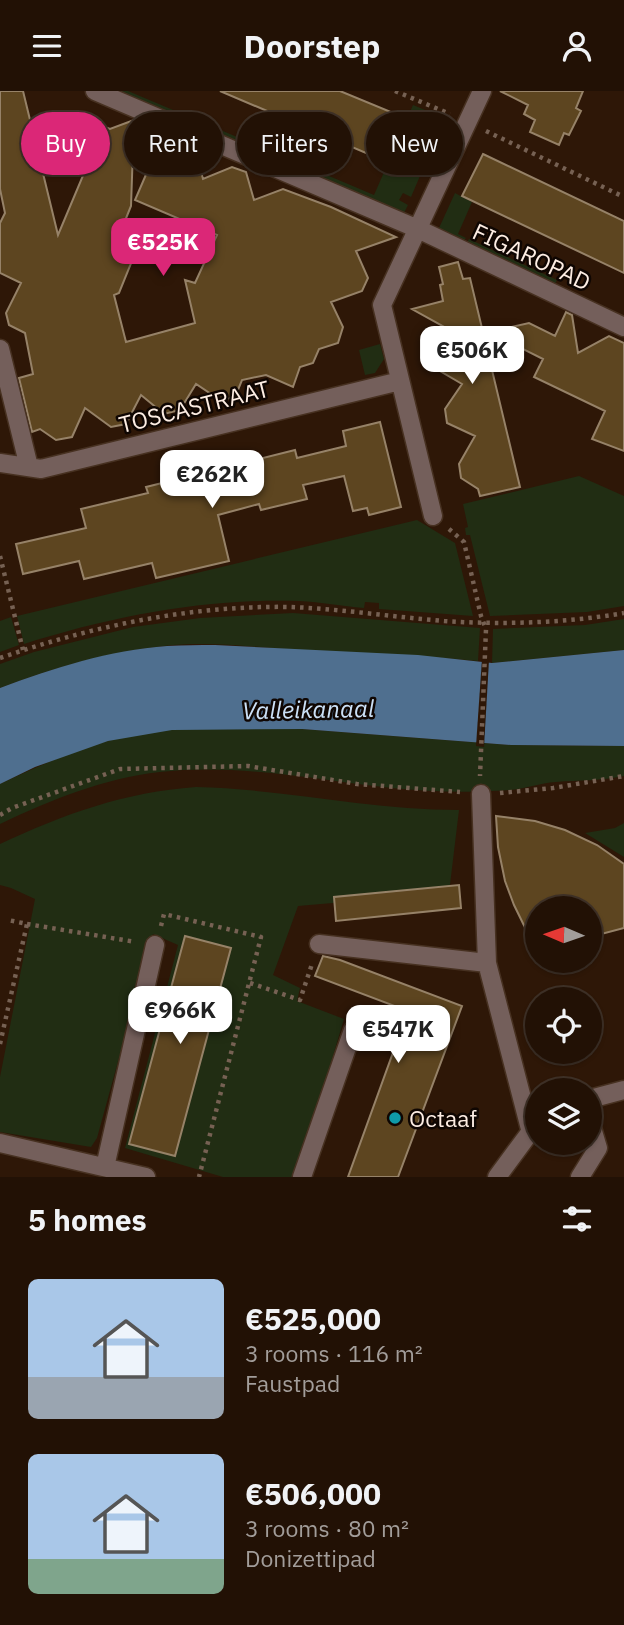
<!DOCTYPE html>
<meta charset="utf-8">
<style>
:root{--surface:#221105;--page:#2e1f13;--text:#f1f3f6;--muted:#a29d9a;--line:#3f3127;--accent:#db2777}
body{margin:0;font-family:"IBM Plex Sans",sans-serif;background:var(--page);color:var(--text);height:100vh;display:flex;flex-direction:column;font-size:26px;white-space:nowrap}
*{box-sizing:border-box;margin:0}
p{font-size:23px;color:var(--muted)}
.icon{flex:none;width:38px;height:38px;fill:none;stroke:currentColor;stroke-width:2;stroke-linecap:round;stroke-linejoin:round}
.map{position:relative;height:1086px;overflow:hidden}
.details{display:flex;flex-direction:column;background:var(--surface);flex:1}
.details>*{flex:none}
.banner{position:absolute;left:21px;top:21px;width:583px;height:63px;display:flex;gap:14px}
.needle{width:46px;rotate:272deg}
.tools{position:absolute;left:525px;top:805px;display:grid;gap:14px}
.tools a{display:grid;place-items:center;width:77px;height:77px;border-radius:50%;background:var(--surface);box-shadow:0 2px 5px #0004,0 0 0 2px var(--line);font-size:35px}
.price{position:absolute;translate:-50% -60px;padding:0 16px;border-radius:14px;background:#fff;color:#222;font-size:23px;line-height:46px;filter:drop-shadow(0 2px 4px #0008)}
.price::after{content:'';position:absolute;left:50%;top:42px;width:21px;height:16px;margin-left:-10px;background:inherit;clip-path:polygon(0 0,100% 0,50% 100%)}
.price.active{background:var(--accent);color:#fff}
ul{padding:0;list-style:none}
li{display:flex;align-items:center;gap:21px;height:175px;padding:0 28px}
li span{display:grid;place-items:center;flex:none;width:196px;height:140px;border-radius:10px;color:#555}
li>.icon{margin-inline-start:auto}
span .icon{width:84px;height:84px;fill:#fffc;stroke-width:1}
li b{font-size:30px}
h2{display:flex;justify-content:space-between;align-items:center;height:84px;padding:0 28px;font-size:30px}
.tag{padding:0 24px;border-radius:32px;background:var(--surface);box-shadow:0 2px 5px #0004,0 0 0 2px var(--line);font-size:24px;line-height:63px}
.tag.active{background:var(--accent);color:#fff}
header{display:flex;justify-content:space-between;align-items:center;height:91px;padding:0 28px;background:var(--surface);font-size:32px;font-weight:800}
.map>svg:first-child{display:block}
</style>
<header><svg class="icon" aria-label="menu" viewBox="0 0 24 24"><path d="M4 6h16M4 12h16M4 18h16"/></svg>Doorstep<svg class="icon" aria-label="person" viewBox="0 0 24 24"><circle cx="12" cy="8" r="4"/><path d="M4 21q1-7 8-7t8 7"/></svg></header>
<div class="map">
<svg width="624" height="1086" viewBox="0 0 624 1086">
<rect width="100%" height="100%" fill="#2e1707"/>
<path fill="#212d13" d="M118 0H128L374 104 388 72 420 85 411 106 403 102 399 109 408 114 404 122Z
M413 14 447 28 440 42 407 28Z
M455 102 472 111 458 143 466 147 464 149 439 137Z
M469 148 557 189 555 193 467 151Z
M380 253 384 268 375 282 365 284 359 259Z
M579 385 624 405V515L587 521 490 525 470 444H466L465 437 468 436 463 413Z
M417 429 455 452 473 525 379 518V512L365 511 364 517C342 515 321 511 299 510 206 507 113 525 24 553L17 525Z
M293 522 480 537 478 570C418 564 358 562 297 559 254 556 208 550 164 555 107 561 53 577 0 597V573L34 561 133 536 200 527Z
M11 526 19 554 0 561V530Z
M624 528V559L492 572 493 538 585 534Z
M302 638 511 654 624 655V685C601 690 579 689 556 691 540 692 525 698 509 699 470 702 431 701 392 697 316 689 237 672 160 681 104 687 51 709 0 733V693C45 672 92 651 141 642 193 633 250 638 302 638Z
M196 696C284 698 371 719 459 719L449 802 298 815 273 884 300 897 297 910 344 928 297 1086H223L125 1057 178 854 153 843 97 1047 91 1056 0 1041V986L35 808 11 797 0 794V753C64 723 125 701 196 696Z
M624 732V766L585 742 615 737Z"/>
<path fill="#4f6f8f" d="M215 554 418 564 492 572 624 559V655L511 654 302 638 172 639 108 650 35 676 0 693V597C54 577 109 559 167 555 183 554 199 554 215 554Z"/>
<path fill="#2e1707" d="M482 568 489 569 484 656 476 655Z"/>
<path fill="#5d4520" stroke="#968268" stroke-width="2" d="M0 0H23L58 144 90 68 69 59 82 27 110 38 134 29 131 115 116 152 136 160 119 202 114 204 126 251 195 232 185 189 195 192 217 144 135 109 154 65 181 54 195 59 203 88 232 76 246 81 254 109 283 98 331 116 396 146 356 160 368 187 362 200 331 211 343 236 338 252 319 258 313 272 300 276 293 296 266 284 242 289 235 306 220 309 196 293 180 319 164 323 141 304 126 333 111 336 85 317 72 346 56 349 40 338 32 341 19 287 33 283 25 242 9 234 6 222 21 192 0 182V132L5 122 0 98Z
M220 0H340L432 38 413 82Z
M500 0H583L576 17 581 20 569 44 564 42 559 54 530 41 535 29 524 23 528 14Z
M483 63 624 130V182L462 105Z
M458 171 463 188 470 187 520 396 480 405 478 398 461 387 459 373 475 345 447 332 445 318 462 293 435 277 432 263 446 237 412 218 443 210 440 194 443 193 439 176Z
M566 221 572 224 578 262 609 245 624 252V360L592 348 605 320 534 286 543 268 489 241 529 232 555 245Z
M380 331 401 416 369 424 367 417 353 420 344 385 303 394 307 408 261 419 259 413 218 424 229 470 156 487 152 472 84 488 79 470 23 483 16 453 86 437 81 418 148 402 146 396 295 359 297 367 346 355 343 340Z
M496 725 535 730 565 739 597 754 624 773V837L590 846V817H537V861L514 814 505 790 498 756Z
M459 794 461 817 336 830 334 806Z
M185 845 231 857 175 1065 129 1053Z
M323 865 340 869 462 915 398 1086H348L408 920 315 885Z"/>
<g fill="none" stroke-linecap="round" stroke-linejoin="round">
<g stroke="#473121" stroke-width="21">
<path id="minor" d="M95 0 418 138 624 236
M0 258 29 376
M0 372 41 378 400 290
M433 425 382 214 482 0
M481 703 487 872 530 1038
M319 853 487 872
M590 1008 624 999
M0 1052 146 1086
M105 1076 155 854
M302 1086 353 939
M497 1086 537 1032
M580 1086 598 1057 590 1030"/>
</g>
<path stroke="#766153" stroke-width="4.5" stroke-dasharray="3.5 5" stroke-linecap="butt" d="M395 0 450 23
M486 40 624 106
M449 438 464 451 481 525 486 538 480 685
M0 465 23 559
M0 567C93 535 192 514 291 516 342 518 393 526 444 530 503 534 566 532 624 522
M500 702 553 697 624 685
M0 724 12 717 120 678 248 675 357 693 460 701
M27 833 136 851
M161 835 164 823 261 846 199 1086
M250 892 300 909 312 873
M0 953 27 833 8 829"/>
<use href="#minor" stroke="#745f5b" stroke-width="18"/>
</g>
<circle fill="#0f9aa8" stroke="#0f0602" stroke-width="2.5" cx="395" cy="1027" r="7"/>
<g text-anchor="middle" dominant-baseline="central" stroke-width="5" stroke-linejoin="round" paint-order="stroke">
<g font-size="23" fill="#fdede3" stroke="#0f0602">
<text transform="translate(532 165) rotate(25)">FIGAROPAD</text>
<text transform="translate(194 315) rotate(-14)">TOSCASTRAAT</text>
</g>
<g font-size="23" fill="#fdede3" stroke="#0f0602" text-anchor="start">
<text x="409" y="1027">Octaaf</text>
</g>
<g font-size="24" font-style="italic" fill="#cce1f7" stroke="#0f0602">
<text transform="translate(308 618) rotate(-1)">Valleikanaal</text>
</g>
</g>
</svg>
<div class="tools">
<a><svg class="needle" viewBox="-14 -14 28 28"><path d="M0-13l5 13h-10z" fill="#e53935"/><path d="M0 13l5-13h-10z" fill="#a29d9a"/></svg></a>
<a><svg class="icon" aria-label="locate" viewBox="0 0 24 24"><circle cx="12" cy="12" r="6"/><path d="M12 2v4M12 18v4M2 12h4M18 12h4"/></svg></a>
<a><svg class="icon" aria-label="layers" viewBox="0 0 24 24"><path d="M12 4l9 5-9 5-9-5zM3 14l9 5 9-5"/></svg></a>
</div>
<b class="price active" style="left:163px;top:187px">€525K</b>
<b class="price" style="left:472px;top:295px">€506K</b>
<b class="price" style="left:212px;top:419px">€262K</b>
<b class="price" style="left:180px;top:955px">€966K</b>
<b class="price" style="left:398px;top:974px">€547K</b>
<div class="banner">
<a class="tag active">Buy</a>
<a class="tag">Rent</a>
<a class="tag">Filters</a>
<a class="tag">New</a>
</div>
</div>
<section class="details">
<h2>5 homes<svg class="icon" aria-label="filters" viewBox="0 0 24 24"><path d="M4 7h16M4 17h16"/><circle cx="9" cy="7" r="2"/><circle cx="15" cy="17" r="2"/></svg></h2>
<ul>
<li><span style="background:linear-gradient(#a9c7e8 70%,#9aa5b1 0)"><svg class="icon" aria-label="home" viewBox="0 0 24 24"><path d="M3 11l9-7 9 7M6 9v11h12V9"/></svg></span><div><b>€525,000</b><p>3 rooms · 116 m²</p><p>Faustpad</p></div></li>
<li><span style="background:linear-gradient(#a9c7e8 75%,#7fa58c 0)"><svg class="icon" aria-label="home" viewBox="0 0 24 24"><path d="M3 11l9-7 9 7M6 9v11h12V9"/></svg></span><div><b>€506,000</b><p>3 rooms · 80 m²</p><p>Donizettipad</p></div></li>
</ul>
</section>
